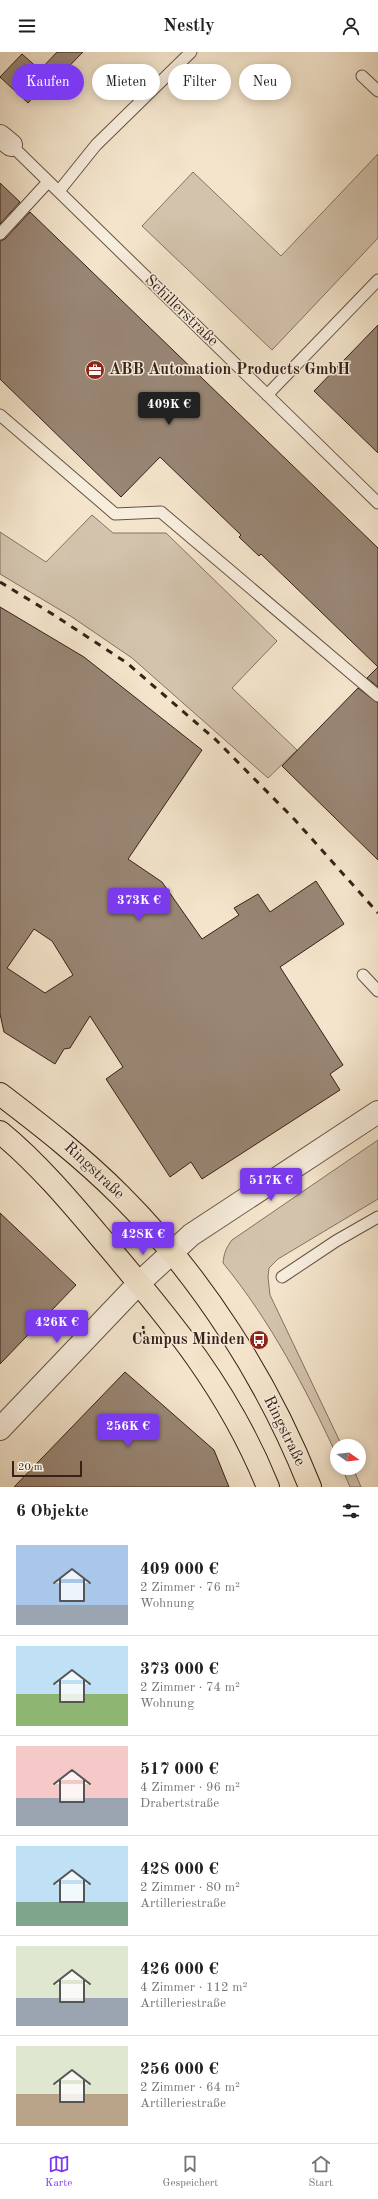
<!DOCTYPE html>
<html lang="de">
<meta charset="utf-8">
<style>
:root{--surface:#fff;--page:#f2f2f2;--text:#202124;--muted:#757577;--line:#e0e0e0;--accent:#7c3aed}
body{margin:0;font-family:"Old Standard TT",serif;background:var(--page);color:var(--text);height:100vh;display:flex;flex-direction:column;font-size:15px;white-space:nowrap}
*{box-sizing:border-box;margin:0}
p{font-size:13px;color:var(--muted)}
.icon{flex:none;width:22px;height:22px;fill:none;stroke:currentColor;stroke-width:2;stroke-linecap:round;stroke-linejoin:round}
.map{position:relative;height:1435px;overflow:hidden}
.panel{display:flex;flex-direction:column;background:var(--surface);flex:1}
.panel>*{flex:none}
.banner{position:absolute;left:12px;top:12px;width:354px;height:36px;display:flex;gap:8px}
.needle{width:26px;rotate:105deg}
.controls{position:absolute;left:330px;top:1387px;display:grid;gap:8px}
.controls a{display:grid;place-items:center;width:36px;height:36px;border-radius:50%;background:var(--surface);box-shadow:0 2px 10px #0003;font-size:20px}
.scale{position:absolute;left:12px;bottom:10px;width:70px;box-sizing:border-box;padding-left:4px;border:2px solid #382118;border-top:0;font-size:11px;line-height:14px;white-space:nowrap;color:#382118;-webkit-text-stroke:3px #f7eddd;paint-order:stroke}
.price{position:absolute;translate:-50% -34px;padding:0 9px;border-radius:4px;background:var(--accent);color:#fff;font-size:13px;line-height:26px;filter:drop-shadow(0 1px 2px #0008)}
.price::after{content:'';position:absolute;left:50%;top:24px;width:12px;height:9px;margin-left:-6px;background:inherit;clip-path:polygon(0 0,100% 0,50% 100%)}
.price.selected{background:#222;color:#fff}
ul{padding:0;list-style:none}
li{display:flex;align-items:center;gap:12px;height:100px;padding:0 16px}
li+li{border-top:1px solid var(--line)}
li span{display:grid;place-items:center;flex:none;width:112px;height:80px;border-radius:0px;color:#555}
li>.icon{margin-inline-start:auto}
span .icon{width:48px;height:48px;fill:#fffc;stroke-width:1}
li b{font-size:17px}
h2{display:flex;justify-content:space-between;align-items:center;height:48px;padding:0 16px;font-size:17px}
.tag{padding:0 14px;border-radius:18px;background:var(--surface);box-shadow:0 2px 10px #0003;font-size:14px;line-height:36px}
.tag.selected{background:var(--accent);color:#fff}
header{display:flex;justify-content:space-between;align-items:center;height:52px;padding:0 16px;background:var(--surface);font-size:18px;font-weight:700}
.dock{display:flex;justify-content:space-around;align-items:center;height:56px;border-top:1px solid var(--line);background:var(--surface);font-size:11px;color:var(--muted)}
.dock a{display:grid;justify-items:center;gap:2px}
.dock .selected{color:var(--accent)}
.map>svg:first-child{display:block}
</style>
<header><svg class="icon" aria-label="menu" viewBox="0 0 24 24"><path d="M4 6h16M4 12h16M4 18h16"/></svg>Nestly<svg class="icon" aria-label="person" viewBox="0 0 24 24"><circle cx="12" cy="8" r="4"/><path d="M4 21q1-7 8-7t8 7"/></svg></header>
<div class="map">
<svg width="378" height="1435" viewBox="0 0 378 1435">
<rect width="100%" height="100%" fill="#f3e4cb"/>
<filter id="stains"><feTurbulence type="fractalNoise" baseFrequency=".005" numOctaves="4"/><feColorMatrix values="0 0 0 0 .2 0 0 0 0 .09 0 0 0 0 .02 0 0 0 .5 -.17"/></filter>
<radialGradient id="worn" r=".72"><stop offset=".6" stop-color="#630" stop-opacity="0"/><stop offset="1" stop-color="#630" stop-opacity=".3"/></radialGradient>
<path fill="#d3c3ad" stroke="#867262" d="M378 102V186L272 298 142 174 193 120 281 204Z
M92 463 113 481H166L277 589 232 636 297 698 268 726 132 606 72 565 0 522V480L46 510Z
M378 1088V1147L278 1207 269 1216 268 1225 270 1243 342 1394H337V1404C306 1337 270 1268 223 1211 224 1201 226 1196 232 1188Z
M342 1416H353L361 1435H350Z"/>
<path fill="#998675" stroke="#382118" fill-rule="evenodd" d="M57 0H83L40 44 37 41 28 51 0 25 22 2 40 18Z
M0 131 20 150 0 172Z
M30 160 378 496V635L367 626 378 615 261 502 259 504 239 485 241 483 160 405 121 445 0 327V189L5 187Z
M378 273V401L314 339Z
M0 555 84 605 202 698 128 807 162 830 202 887 239 863 234 856 258 842 270 860 316 829 344 872 280 915 343 1013 330 1022 340 1038 202 1127 191 1110 170 1125 106 1027 123 1015 90 964 70 996 64 997 55 1012 4 980 0 962ZM34 877 52 889 73 923 45 941 7 916Z
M358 636 378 651V808L282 714Z
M0 1161 76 1233 0 1312Z
M125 1320 214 1398 229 1435H14Z"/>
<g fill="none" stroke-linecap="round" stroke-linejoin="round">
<g stroke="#675245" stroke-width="13">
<path id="service" d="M362 24 378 39
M11 93 378 451
M59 139 96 93 191 0
M0 182 48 130
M267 343 378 228
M0 363 115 462 161 460 378 644
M363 923 378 939
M282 1225 336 1189 378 1165"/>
</g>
<g stroke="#675245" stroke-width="24">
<path id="minor" d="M0 84 11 93
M0 1377 139 1231 191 1183 378 1060"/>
</g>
<g stroke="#382118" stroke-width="24">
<path id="primary" d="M0 1042C42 1074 83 1106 120 1143 201 1224 268 1328 310 1435
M0 1080C39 1112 73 1153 106 1192 172 1270 229 1338 268 1435"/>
</g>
<path stroke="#382118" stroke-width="2.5" stroke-dasharray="3 2" stroke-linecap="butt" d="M143 1274 144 1283 153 1287"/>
<use href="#service" stroke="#f7eddd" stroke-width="11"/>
<use href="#minor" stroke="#f7eddd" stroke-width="22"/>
<use href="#primary" stroke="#f3e4cb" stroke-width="22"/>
<path stroke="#382118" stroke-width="3" stroke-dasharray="7 7" stroke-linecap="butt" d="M0 530 54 563 127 611 216 688 295 768 378 861"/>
</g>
<defs>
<g id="office-disc" transform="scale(1)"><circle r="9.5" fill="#8f2418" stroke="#f7eddd"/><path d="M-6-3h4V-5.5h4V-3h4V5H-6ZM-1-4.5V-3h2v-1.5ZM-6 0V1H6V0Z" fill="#fff"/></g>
<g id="bus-disc" transform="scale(1)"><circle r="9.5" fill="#8f2418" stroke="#f7eddd"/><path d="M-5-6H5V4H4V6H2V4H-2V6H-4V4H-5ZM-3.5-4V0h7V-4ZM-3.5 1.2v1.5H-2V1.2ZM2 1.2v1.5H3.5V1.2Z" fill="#fff"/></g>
</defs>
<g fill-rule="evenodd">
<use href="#office-disc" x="95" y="318"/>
<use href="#bus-disc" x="259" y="1288"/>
</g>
<g text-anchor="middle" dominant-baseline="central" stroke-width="3" stroke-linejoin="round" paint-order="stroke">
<g font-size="16" fill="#382118" stroke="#f7eddd">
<text transform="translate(181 259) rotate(44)">Schillerstraße</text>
<text transform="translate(94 1119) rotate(43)">Ringstraße</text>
<text transform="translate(284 1379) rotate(64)">Ringstraße</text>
</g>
<g font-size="16" font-weight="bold" fill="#382118" stroke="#f7eddd" text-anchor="start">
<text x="109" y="318">ABB Automation Products GmbH</text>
<text x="245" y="1288" text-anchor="end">Campus Minden</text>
</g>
</g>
<rect width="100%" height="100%" filter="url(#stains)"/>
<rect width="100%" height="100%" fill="url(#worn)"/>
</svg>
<div class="controls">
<a><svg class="needle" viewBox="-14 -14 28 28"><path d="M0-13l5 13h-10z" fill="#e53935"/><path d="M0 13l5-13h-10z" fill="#757577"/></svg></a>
</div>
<div class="scale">20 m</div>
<b class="price selected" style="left:169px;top:374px">409K €</b>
<b class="price" style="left:139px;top:870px">373K €</b>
<b class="price" style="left:271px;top:1150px">517K €</b>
<b class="price" style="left:143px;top:1204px">428K €</b>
<b class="price" style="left:57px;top:1292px">426K €</b>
<b class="price" style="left:128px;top:1396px">256K €</b>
<div class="banner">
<a class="tag selected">Kaufen</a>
<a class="tag">Mieten</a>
<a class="tag">Filter</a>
<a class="tag">Neu</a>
</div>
</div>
<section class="panel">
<h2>6 Objekte<svg class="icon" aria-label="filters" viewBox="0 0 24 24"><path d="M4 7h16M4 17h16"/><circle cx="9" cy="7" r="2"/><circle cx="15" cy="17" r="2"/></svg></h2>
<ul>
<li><span style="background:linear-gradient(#a9c7e8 75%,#9aa5b1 0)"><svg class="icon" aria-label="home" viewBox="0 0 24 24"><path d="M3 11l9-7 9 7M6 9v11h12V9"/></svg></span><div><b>409 000 €</b><p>2 Zimmer · 76 m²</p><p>Wohnung</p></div></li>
<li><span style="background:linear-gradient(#bfe0f5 60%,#8fb573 0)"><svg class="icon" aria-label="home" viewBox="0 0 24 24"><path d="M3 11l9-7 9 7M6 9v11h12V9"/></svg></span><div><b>373 000 €</b><p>2 Zimmer · 74 m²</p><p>Wohnung</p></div></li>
<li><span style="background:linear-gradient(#f6c9c9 65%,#9aa5b1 0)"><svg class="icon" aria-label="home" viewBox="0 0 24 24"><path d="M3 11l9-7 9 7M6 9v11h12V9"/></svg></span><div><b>517 000 €</b><p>4 Zimmer · 96 m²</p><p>Drabertstraße</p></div></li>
<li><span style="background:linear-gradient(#bfe0f5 70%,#7fa58c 0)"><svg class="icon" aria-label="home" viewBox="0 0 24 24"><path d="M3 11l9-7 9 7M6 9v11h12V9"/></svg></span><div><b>428 000 €</b><p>2 Zimmer · 80 m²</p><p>Artilleriestraße</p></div></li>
<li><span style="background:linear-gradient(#dfe7d0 65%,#9aa5b1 0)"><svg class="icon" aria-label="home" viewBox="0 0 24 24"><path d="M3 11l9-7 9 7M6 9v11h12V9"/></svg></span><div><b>426 000 €</b><p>4 Zimmer · 112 m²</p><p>Artilleriestraße</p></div></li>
<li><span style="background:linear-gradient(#dfe7d0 60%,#b9a48a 0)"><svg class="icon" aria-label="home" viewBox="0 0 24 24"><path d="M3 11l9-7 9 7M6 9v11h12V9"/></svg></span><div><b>256 000 €</b><p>2 Zimmer · 64 m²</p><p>Artilleriestraße</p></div></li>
</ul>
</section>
<nav class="dock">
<a class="selected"><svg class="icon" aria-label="map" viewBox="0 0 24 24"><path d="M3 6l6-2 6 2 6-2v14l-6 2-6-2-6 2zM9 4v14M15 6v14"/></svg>Karte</a>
<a><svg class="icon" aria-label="saved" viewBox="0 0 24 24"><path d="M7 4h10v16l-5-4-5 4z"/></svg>Gespeichert</a>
<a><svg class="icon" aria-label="home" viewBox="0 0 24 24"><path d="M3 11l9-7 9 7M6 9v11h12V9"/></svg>Start</a>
</nav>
